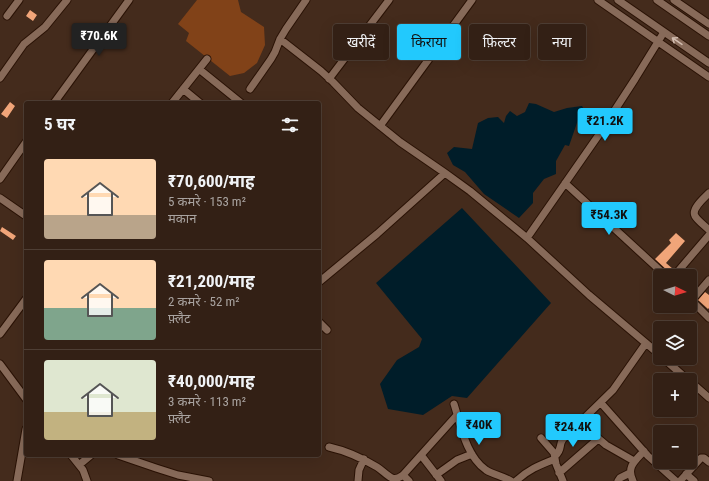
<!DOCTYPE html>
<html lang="hi">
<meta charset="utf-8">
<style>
:root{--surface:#332015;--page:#3b281e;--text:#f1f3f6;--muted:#a9a3a0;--line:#4e3e34;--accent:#22c9fd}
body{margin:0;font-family:"Roboto Condensed","Noto Sans Devanagari",sans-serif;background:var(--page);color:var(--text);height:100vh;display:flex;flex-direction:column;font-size:15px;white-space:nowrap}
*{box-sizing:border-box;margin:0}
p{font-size:13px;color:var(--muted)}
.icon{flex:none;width:22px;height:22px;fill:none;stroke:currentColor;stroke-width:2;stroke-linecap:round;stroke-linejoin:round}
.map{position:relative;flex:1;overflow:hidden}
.drawer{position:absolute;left:24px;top:101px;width:297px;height:356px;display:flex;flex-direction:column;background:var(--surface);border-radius:4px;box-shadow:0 4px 16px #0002,0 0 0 1px var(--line)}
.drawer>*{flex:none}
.top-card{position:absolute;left:333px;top:24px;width:316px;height:36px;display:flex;gap:8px}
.needle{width:26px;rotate:95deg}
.buttons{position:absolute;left:653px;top:269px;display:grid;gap:8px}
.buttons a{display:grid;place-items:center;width:44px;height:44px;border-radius:4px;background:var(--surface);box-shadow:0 4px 16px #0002,0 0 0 1px var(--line);font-size:20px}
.price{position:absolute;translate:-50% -34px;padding:0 9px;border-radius:4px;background:var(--accent);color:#111;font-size:13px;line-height:26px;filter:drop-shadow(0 1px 2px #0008)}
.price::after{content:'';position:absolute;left:50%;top:24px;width:12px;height:9px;margin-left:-6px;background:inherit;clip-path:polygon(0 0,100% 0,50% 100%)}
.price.selected{background:#222;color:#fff}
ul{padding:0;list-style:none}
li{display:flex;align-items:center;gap:12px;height:100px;padding:0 20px}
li+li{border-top:1px solid var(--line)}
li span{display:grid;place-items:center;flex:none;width:112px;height:80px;border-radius:4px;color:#555}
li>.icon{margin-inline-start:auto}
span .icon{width:48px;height:48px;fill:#fffc;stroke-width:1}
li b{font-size:17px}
h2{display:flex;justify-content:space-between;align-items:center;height:48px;padding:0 20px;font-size:17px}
.tag{padding:0 14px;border-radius:4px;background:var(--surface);box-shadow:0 4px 16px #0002,0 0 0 1px var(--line);font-size:14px;line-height:36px}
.tag.selected{background:var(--accent);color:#111}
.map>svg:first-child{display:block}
</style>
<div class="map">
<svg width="709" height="481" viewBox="0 0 709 481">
<rect width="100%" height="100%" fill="#442b1c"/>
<path fill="#814218" d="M197 0H238L241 12 264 27 265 45 257 63 244 73 230 76 186 41 189 33 178 24Z"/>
<path fill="#001d29" d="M529 103 536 104 554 112 567 108 582 106 586 113 579 117 569 146 565 145 556 161V174L544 179 533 193V203L519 218 484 194 465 172 453 165 447 153 454 147 472 149 478 123 488 118 498 117 504 123 506 116 510 111 517 116 525 112Z
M462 208 551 303 467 398 452 396 423 415 388 409 380 384 397 360 419 347 422 339 376 283Z"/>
<path fill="#f1a579" d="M30 10 37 15 33 21 26 16Z
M10 102 15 106 7 118 1 114Z
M2 227 16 236 13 240 0 231Z
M676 233 685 241 666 263 673 269 670 273 655 259 671 243 669 240Z
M705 292 709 295V308L708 309 698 300Z"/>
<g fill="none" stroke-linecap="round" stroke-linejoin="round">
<g stroke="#2a1205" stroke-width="9">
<path id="minor" d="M598 0 709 77
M618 0 709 63
M657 0 709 36
M674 0 709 24
M7 16 19 0
M280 39 321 71 333 82 358 108 400 142 445 173 470 191 527 238 589 295 660 355
M199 69 241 103
M0 78 24 44 29 40 45 27 67 0
M329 79 389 0
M183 89 200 103
M250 89 271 59 275 52 280 39 286 29 306 0
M54 103 129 0
M172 103 207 59
M380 126 472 0
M0 179 26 142
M565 183 666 276
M709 193C704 198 691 209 695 216 698 221 705 226 709 230
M0 198 26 216
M527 238 598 136 635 79 664 32
M674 276 709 235
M319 282 377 234 445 173
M690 299 709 318
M691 301 709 280
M319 322 327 330
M0 334 26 299
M663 358 688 380
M0 364 26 399
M690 381 709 398
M601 403 648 456 676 481
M454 404C461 426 466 456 486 470 494 475 503 476 511 481
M580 423 606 445 634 461
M541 438 554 453 556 464 563 481
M329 447C347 451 362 458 377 467 382 470 387 476 392 478 397 480 400 477 403 475L457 415
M71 455 83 470 87 481
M118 455 156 468 178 475 209 481
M421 455 441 481
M555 456C563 449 558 446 563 439L613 390 646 343
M79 465 91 455
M559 473 598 439
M686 474 694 481
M403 475 409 481
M436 475 457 460 472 454
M17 481 26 429
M358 481 359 470 364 459
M516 481C529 469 540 465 555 459
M618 481 620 478 630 473
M633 481C626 467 635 461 644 451
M680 481 701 458H704L709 462"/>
</g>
<use href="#minor" stroke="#876a59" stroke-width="7"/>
</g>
<defs><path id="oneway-shaft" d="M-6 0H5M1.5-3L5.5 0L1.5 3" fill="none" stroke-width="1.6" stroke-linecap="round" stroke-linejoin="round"/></defs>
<use stroke="#d2bdb0" href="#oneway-shaft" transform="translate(677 41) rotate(-146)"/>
</svg>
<div class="buttons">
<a><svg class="needle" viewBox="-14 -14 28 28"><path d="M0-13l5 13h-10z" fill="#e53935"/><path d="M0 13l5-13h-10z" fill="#a9a3a0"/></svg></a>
<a><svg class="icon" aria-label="layers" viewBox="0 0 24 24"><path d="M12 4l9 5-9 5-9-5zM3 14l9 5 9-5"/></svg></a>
<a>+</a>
<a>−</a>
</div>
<b class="price selected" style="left:99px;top:57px">₹70.6K</b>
<b class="price" style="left:605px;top:142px">₹21.2K</b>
<b class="price" style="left:609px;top:236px">₹54.3K</b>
<b class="price" style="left:479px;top:446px">₹40K</b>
<b class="price" style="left:573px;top:448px">₹24.4K</b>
<div class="top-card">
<a class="tag">खरीदें</a>
<a class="tag selected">किराया</a>
<a class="tag">फ़िल्टर</a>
<a class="tag">नया</a>
</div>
<section class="drawer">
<h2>5 घर<svg class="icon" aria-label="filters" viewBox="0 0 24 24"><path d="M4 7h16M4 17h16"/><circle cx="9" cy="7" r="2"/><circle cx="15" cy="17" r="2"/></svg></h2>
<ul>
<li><span style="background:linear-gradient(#ffd9b3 70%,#b9a48a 0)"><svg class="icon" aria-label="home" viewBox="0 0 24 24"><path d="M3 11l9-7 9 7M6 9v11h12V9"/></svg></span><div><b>₹70,600/माह</b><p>5 कमरे · 153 m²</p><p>मकान</p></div></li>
<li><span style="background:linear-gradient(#ffd9b3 60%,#7fa58c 0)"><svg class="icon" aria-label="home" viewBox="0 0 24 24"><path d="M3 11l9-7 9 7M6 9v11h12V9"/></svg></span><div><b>₹21,200/माह</b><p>2 कमरे · 52 m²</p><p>फ़्लैट</p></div></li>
<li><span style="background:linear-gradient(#dfe7d0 65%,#c2b280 0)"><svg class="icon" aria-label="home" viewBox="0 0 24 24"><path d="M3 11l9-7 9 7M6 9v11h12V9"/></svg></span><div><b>₹40,000/माह</b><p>3 कमरे · 113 m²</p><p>फ़्लैट</p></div></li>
</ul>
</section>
</div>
